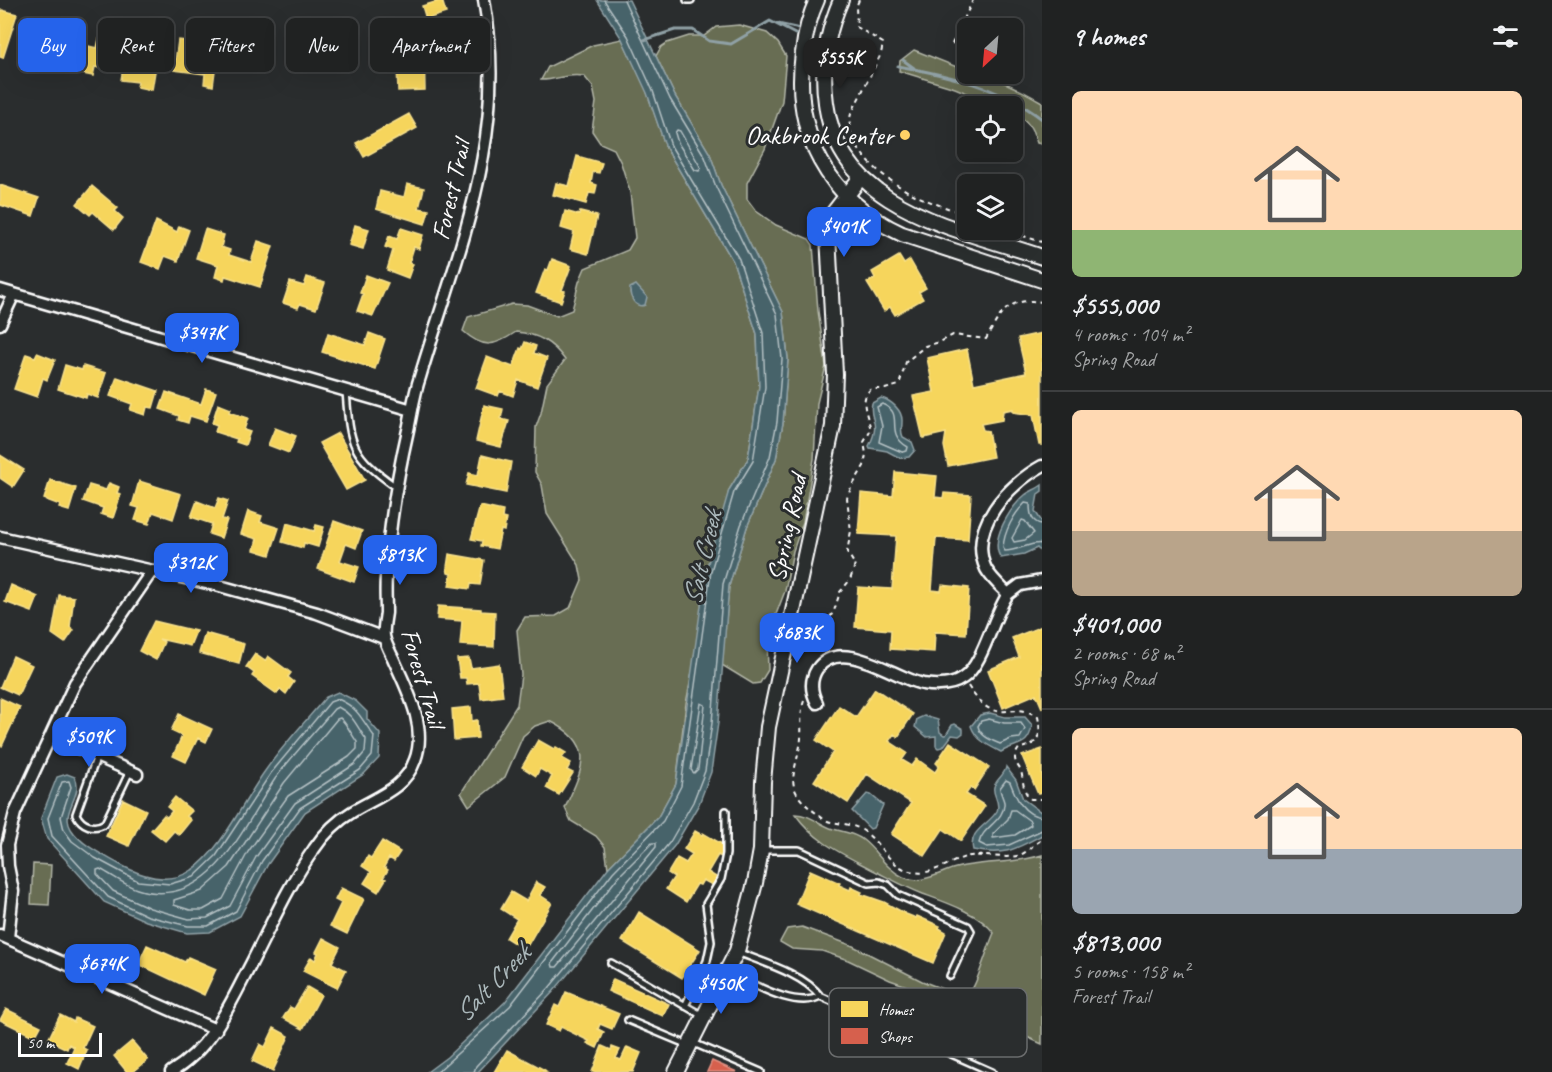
<!DOCTYPE html>
<meta charset="utf-8">
<style>
:root{--surface:#202222;--page:#282a2a;--text:#f1f3f6;--muted:#a2a4a5;--line:#3d3f40;--accent:#2563eb}
body{margin:0;font-family:Caveat,sans-serif;background:var(--page);color:var(--text);height:100vh;display:flex;flex-direction:column;font-size:22px;white-space:nowrap}
*{box-sizing:border-box;margin:0}
p{font-size:20px;color:var(--muted)}
.icon{flex:none;width:33px;height:33px;fill:none;stroke:currentColor;stroke-width:2;stroke-linecap:round;stroke-linejoin:round}
.map{position:relative;flex:1;overflow:hidden}
.drawer{display:flex;flex-direction:column;background:var(--surface);width:510px}
.drawer>*{flex:none}
.banner{position:absolute;left:18px;top:18px;width:570px;height:54px;display:flex;gap:12px}
.needle{width:39px;rotate:206deg}
.tools{position:absolute;left:957px;top:18px;display:grid;gap:12px}
.tools a{display:grid;place-items:center;width:66px;height:66px;border-radius:9px;background:var(--surface);box-shadow:0 6px 24px #0002,0 0 0 2px var(--line);font-size:30px}
.scale{position:absolute;left:18px;bottom:15px;width:84px;box-sizing:border-box;padding-left:6px;border:3px solid #fff;border-top:0;font-size:16px;line-height:21px;white-space:nowrap;color:#fff;-webkit-text-stroke:4px #2a2d2e;paint-order:stroke}
.price{position:absolute;translate:-50% -51px;padding:0 14px;border-radius:12px;background:var(--accent);color:#fff;font-size:20px;line-height:39px;filter:drop-shadow(0 2px 3px #0008)}
.price::after{content:'';position:absolute;left:50%;top:36px;width:18px;height:14px;margin-left:-9px;background:inherit;clip-path:polygon(0 0,100% 0,50% 100%)}
.price.current{background:#222;color:#fff}
ul{padding:0;list-style:none}
li{display:grid;align-content:center;gap:12px;height:318px;padding:0 30px}
li+li{border-top:2px solid var(--line)}
li span{display:grid;place-items:center;height:186px;border-radius:9px;color:#555}
li>.icon{margin-inline-start:auto}
span .icon{width:108px;height:108px;fill:#fffc;stroke-width:1}
li b{font-size:26px}
h2{display:flex;justify-content:space-between;align-items:center;height:72px;padding:0 30px;font-size:26px}
.pill{padding:0 21px;border-radius:9px;background:var(--surface);box-shadow:0 6px 24px #0002,0 0 0 2px var(--line);font-size:21px;line-height:54px}
.pill.current{background:var(--accent);color:#fff}
main{display:flex;flex:1;min-height:0}
.map>svg:first-child{display:block}
</style>
<main>
<div class="map">
<svg width="1042" height="1072" viewBox="0 0 1042 1072">
<rect width="100%" height="100%" fill="#2a2d2e"/>
<filter id="ink" filterUnits="userSpaceOnUse"><feTurbulence type="fractalNoise" baseFrequency=".0167" numOctaves="2"/><feDisplacementMap in="SourceGraphic" scale="12" xChannelSelector="R" yChannelSelector="G"/><feConvolveMatrix kernelMatrix="1 2 1 2 8 2 1 2 1" color-interpolation-filters="sRGB"/></filter>
<g filter="url(#ink)">
<path fill="#676d52" stroke="#b3b6a8" stroke-width="1.5" d="M739 25 767 33 778 43 786 56 782 101 765 149 747 183V199L756 211 776 225 809 239 813 245 818 311 826 366 817 403 814 459 803 522 793 551 785 591 767 638 768 670 760 683 753 684 722 665 729 586 747 527 776 459 783 423 788 359 783 312 721 185 710 154 675 96 656 56 661 47 667 43 689 36H704L716 27Z
M622 39 646 89 666 148 733 261 757 334 759 386 748 459 729 490 686 703 676 784 658 817 608 868 605 847 596 836 571 821 565 808C582 769 598 745 550 721L535 726 523 736 505 777 469 806 461 793 517 705 521 675 517 630 525 617 556 616 570 608 582 580 579 565 547 514 542 485 535 472 536 427 541 413 547 384 565 360C552 342 538 334 516 332 494 347 483 349 463 331L468 317 512 304 527 305 557 316 572 310 579 282 585 268 628 250 635 238 630 192 621 163 614 149 600 143 592 131 596 102 593 87 584 76C565 73 559 80 541 80L548 67 593 45Z
M914 50 967 71 968 74C992 74 1021 90 1042 102V144L1037 143C1032 127 1028 120 1013 113L1012 106H998L955 88 899 71 900 61Z
M795 814C810 814 820 825 833 829 844 832 854 833 863 840 877 851 886 869 903 877 919 885 937 874 952 869 981 860 1012 865 1042 855V1044L944 999 890 980 848 960 822 951 792 949 780 942 787 929 802 927 853 946 922 981 958 995C962 993 968 991 972 989 977 984 989 943 994 933 979 913 945 902 923 894 905 887 889 878 873 870 843 854 816 843 795 814Z
M33 864 51 865 49 905 31 904Z"/>
<path fill="#46636b" stroke="#90a1a6" stroke-width="1.5" d="M597 0H629L675 96 710 154 721 185 783 312 788 359 783 423 776 459 747 527 729 586 718 723 711 772 699 804 675 845 553 992 478 1072H427L447 1057 505 1002 608 868 658 817 676 784 706 570 729 490 748 459 759 386 757 334 733 261 666 148 647 93 622 39Z
M636 285 647 297 645 305C635 309 629 296 630 288Z
M881 398C891 400 903 411 902 422 902 429 900 430 903 437L912 442 915 450 909 457 900 458 887 451 870 448 869 446C882 420 868 421 872 403Z
M1042 485V491L1038 494 1035 511 1042 522V553L1037 548 1024 554 1001 558C988 540 1012 506 1025 495 1030 491 1037 489 1042 485Z
M338 692 356 701 367 712V719L380 734 379 758 364 774 305 812 268 864 240 916 210 932 187 933 146 921 104 902 47 839 41 818 57 777 67 774 75 777C84 795 60 811 71 829 81 845 103 855 119 864 141 876 169 886 192 870 221 851 244 800 265 771 283 745 306 721 326 697Z
M990 713 1005 717H1025L1032 725C1029 748 1017 742 1001 752 989 746 976 740 971 726L980 715Z
M924 716 938 720 940 732 944 735H946L952 725 955 724 963 729V733L959 736 952 735 943 747 938 748 936 746V736L927 737 915 727 917 719Z
M1006 767 1016 780 1023 799 1042 813V835C1014 850 1005 856 973 850 968 830 989 825 997 811 1001 802 992 795 994 787 996 779 1005 775 1006 767Z
M867 794 871 795 883 805 873 828 870 829 852 811Z"/>
<path fill="#f6d55c" stroke="#f9e28d" stroke-width="1.5" d="M442 0 446 13 426 19 422 6Z
M2 10 17 14 3 58 0 57V15Z
M242 19 271 23 267 52 243 48 241 61 227 59 232 26 241 27Z
M99 39 111 42 105 69 95 67 93 76 78 73 80 64 70 62 75 43 97 48Z
M178 40 212 44 210 62 216 63 213 86 204 84 205 74 174 70Z
M424 43 425 90 398 91 397 66H387L386 44Z
M136 55 157 59 152 90 137 87 138 82 121 80 124 62 135 64Z
M409 114 417 128 364 157 356 143Z
M577 156 602 163 599 173 593 172 591 183 597 185 595 194 589 193 586 204 553 195 556 183 569 186Z
M407 184 424 188 419 208 429 210 425 224 376 209 380 191 404 197Z
M0 185 39 198 33 216 0 205Z
M92 186 118 208 115 211 123 218 114 230 93 212 90 215 77 204Z
M565 211 579 215 580 212 597 216 588 254 570 249 574 232 561 228Z
M156 221 177 232 179 226 189 230 178 261 165 256 160 269 141 262Z
M355 225 369 229 363 249 349 245Z
M401 228 423 235 419 249 414 247 409 263 413 264 408 278 387 270 393 250 385 247 389 236 397 239Z
M205 229 224 235 221 247 230 250 229 255 251 262 258 241 273 246 260 287 225 276 224 280 215 277 218 265 196 258Z
M899 256 904 264 910 260 926 288 919 292 923 299 895 315 890 307 884 311 867 283 875 278 872 272Z
M552 259 571 266 562 290 565 291 561 302 536 293 545 269 548 270Z
M366 275 388 283 373 316 357 311 363 294 360 293Z
M307 277 325 283 316 309 300 304 298 308 283 303 290 282 304 286Z
M328 333 365 345 369 333 385 339 375 369 322 352Z
M1042 333V445H1039L1033 415 1013 412V409L1003 411 1002 420 981 424 983 430 988 431 993 457 948 466 944 446 946 433 923 438 913 396 934 392 927 358 967 349 974 384 1026 373 1018 338Z
M525 342 536 346 534 353 547 358 537 387 518 380 513 396 500 391 498 396 476 388 487 357 513 367 520 348 522 349Z
M37 353 55 360 47 380 43 378 37 397 14 389 26 354 35 357Z
M65 365 82 370 83 366 106 373 98 398 87 394 86 398 58 389Z
M117 377 158 391 153 408 147 407 145 415 130 410 132 404 110 396Z
M206 389 216 392 206 421 190 416 188 423 178 420 179 416 160 409 166 392 201 404Z
M218 404 231 409 229 412 248 418 244 430 250 432 245 445 236 442 237 439 215 432 217 425 212 423Z
M484 405 503 409 501 419 509 421 501 447 476 441Z
M275 428 296 436 289 453 268 445Z
M338 433 365 480 346 490 319 443Z
M0 455 24 470 13 487 0 478Z
M482 455 511 462 506 493 466 485 469 473 478 475Z
M895 472 937 476 935 497 943 498 944 493 971 495 968 540 936 538 932 590 941 591 942 585 969 588 966 634 935 632 934 652 890 649 891 630 855 627 858 587 892 589 896 536 858 534 861 493 893 496Z
M50 480 76 488 69 511 59 508 60 505 44 499Z
M139 481 181 494 173 519 153 512 149 524 135 520 139 508 132 506Z
M109 483 119 487 117 493 121 494 113 518 101 514 103 508 83 501 89 485 106 490Z
M219 498 228 501 222 519 227 520 221 538 209 534 212 524 191 517 197 501 215 508Z
M480 506 503 511 502 518 506 519 504 531 501 530 497 549 481 546 482 541 471 539Z
M248 511 262 516 260 522 279 528 270 555 254 550 257 539 241 534Z
M334 521 362 531 356 548 346 544 340 561 359 567 354 582 318 569Z
M287 523 314 531 316 525 324 527 318 547 304 543 303 548 282 542Z
M449 554 484 560 480 585 471 584 470 589 449 586 451 574 448 573 447 567Z
M11 585 38 597 32 612 5 602Z
M59 595 74 597 70 627 74 630 65 643 52 634Z
M438 606 481 609V611L495 612 494 647 460 645 462 621 437 619Z
M154 621 196 631 190 646 159 639 164 642 156 660 139 651Z
M1042 626V708L1036 694 1003 708 988 670 1019 657 1012 638Z
M205 633 244 644 239 664 199 653Z
M255 654 265 661 268 656 291 673 288 677 294 682 286 694 280 689 277 694 252 676 254 673 246 667Z
M13 656 32 665 18 695 0 687Z
M469 658 471 668 499 664 503 696 481 699 479 683 467 684 466 678H460L457 659Z
M875 689 913 714 898 737 894 734 889 741 907 753 902 760 912 766 917 759 935 772 939 766 936 763 950 742 989 767 974 790 971 787 966 794 985 806 961 841 943 829 925 856 891 834 911 803 867 774 848 803 814 781 833 752 816 740 839 706 856 717Z
M0 698 20 707 2 746 0 745Z
M471 707 472 721 477 720 478 738 454 740 452 709Z
M179 714 212 729 206 742 198 738 186 762 173 756 182 736 171 731Z
M538 740 554 749 556 747 566 753 562 758 571 763 567 770 573 773 559 795 546 788 552 776 540 769 536 776 522 767Z
M1042 749V793L1038 794 1022 756Z
M175 797 192 811 187 816 191 820 179 835 174 831 165 841 151 830 164 815 167 817 172 811 167 807Z
M123 799 146 810 129 846 106 836Z
M695 831 702 835 703 833 727 847 721 857 718 855 708 872 719 879 714 886 703 880 700 885 697 884 686 902 666 889 674 877 668 873 677 858 686 863 692 854 684 849Z
M382 841 400 852 394 861 389 858 384 867 388 870 383 878 386 879 378 892 364 883 371 872 362 866 368 856 371 858Z
M810 870 840 883 839 885 850 890 851 887 862 892 861 894 884 902 906 914 916 918 917 916 940 926 939 928 946 932 933 963 796 904Z
M536 882 545 887 540 895 552 903 525 950 506 938 517 919 501 909 511 892 526 901Z
M341 888 364 899 347 934 330 926 341 903 335 900Z
M639 912 700 950 682 978 622 941Z
M323 938 340 947 332 963 346 970 337 988 303 971 311 957 315 960 318 953 316 952Z
M147 945 185 962 188 957 216 969 204 995 138 964Z
M613 979 669 1004 663 1016 608 991Z
M307 987 321 995 303 1029 283 1018 290 1007 294 1009Z
M566 992 619 1014 612 1029 600 1024 598 1029 604 1032 597 1048 587 1043 589 1041 561 1027 559 1031 546 1025 555 1005 559 1007Z
M6 1009 41 1026 35 1037 0 1020Z
M60 1015 74 1022 75 1018 93 1026 83 1048 87 1050 79 1069 67 1063 74 1047 69 1044 67 1049 48 1040Z
M274 1028 289 1036 273 1071 252 1061 260 1044 265 1047Z
M132 1041 148 1060 133 1072H127L114 1056Z
M602 1046 611 1050 612 1047 620 1050 616 1058 621 1060 627 1047 641 1053 633 1072H592Z
M507 1050 545 1070 547 1072H494Z"/>
<path fill="#d6604d" stroke="#e29082" stroke-width="1.5" d="M712 1061 737 1072H707Z"/>
<g fill="none" stroke-linecap="round" stroke-linejoin="round">
<path stroke="#b5c1c4" stroke-width="1.5" d="M677 130 680 131 701 168 699 171 695 170 678 143 675 133Z
M882 404C907 414 882 432 908 447L907 451 902 452 879 442 882 426 877 407Z
M1022 520 1025 521 1034 533 1025 540 1014 542 1012 538Z
M1042 524C1031 523 1030 513 1030 504L1025 503C1014 514 1004 531 1003 548L1005 551C1017 551 1034 541 1042 544
M338 699C360 709 360 718 374 736L372 756 360 770 300 808 262 861 236 911 208 926H188L148 916 108 897 52 836 48 818 62 782 69 781 71 787 61 817 64 830 72 841 95 858 138 881 170 884 194 877 216 856 271 773 330 702Z
M701 703 705 705 698 769 694 773 691 770Z
M338 707C354 715 356 726 366 739L365 752 355 764 295 803 256 857 230 906 207 918 189 919 150 908 113 891 97 874V870L100 869C112 875 124 885 137 889 210 912 243 827 275 779 293 754 315 732 334 709Z
M340 718C345 721 352 735 357 742V749L349 757 288 796 248 852 223 899 203 910H190L174 905V900L202 891 229 867 284 783 337 719Z
M989 719 1004 723H1021L1025 729 1020 738 1011 739 1000 744C991 740 980 736 978 726L981 721Z
M1011 810H1015L1030 821 1031 825 1015 835 993 838V834L1008 819Z
M1042 817C1023 815 1016 798 1010 782L1006 780 1000 788C1000 793 1003 797 1004 802 1006 820 982 827 979 843L987 847 1009 845 1042 830
M652 843H656V847L557 967H553L552 963 618 877Z
M437 1072 510 1006 613 872 663 821 681 786 711 571 734 492 753 461 765 387 763 333 739 259 671 146 653 91 628 36 604 0
M474 1072 476 1066 549 988 670 842 693 802 705 771 712 723 723 584 741 525 770 457 777 422 782 359 777 314 716 187 705 157 670 99 624 0"/>
<path stroke="#90a1a6" stroke-width="3" d="M778 24 800 29
M644 40 675 30H693L709 41 731 44 770 21 799 36
M845 43 868 51
M840 46 867 58
M903 60 914 68
M898 66C947 75 1001 87 1042 119"/>
<g stroke="#fff" stroke-width="10">
<path id="service" d="M687 0H691
M346 391C350 445 350 454 396 487
M97 756 76 814C82 826 94 830 105 823L130 771
M763 850H799L869 883 879 882 888 885 898 895 968 926 971 931 950 976
M737 952C762 962 804 974 820 996L992 1072
M611 963 703 1016
M729 973C752 983 796 1010 820 996
M685 1006 707 961 711 942 706 904 721 879 726 854V811
M628 1020 688 1045
M691 1042 761 1072"/>
</g>
<g stroke="#fff" stroke-width="15">
<path id="minor" d="M0 290 412 410
M0 324 14 294
M1042 466C1009 484 967 528 986 569 991 578 1000 586 1008 594L1020 585 1042 581
M0 537 216 585 317 613 384 638
M817 703C811 692 810 680 817 669 841 635 896 679 923 684 936 686 952 686 963 678 983 665 993 616 1008 594
M51 736 137 774
M0 935 216 1030
M8 938 13 891 8 866 7 845 15 813 75 683 152 571
M171 1072C212 1048 230 1004 251 964 271 925 289 884 314 849 324 834 337 821 352 812 376 797 405 789 415 760 428 726 406 688 393 658 390 652 385 643 384 636 383 629 385 620 386 613 386 601 385 589 386 577 389 527 397 478 408 430 412 412 414 394 420 377 458 249 509 137 484 0"/>
</g>
<g stroke="#fff" stroke-width="18">
<path id="tertiary" d="M817 0C809 17 805 35 803 53 792 133 828 200 902 234L1042 280
M841 0C827 32 821 68 826 103 839 210 958 228 1042 257
M676 1072 737 951 755 883 761 850 763 782 768 727 833 426 835 374 828 234 834 212 861 177"/>
</g>
<path stroke="#fff" stroke-width="2" stroke-dasharray="4.5 4.5" stroke-linecap="butt" d="M859 0 856 7 857 27 883 43 881 54 851 114C841 147 889 183 915 195 932 203 950 209 968 215
M952 44 973 0
M1005 230 1042 242
M824 634 825 625 834 611 840 592 850 580 855 565 847 552 851 531 847 498 851 488 864 466 866 454 864 442 871 430C868 416 858 399 871 389H885L899 385 906 362 925 346 940 342 953 335 986 339C1001 313 1007 297 1042 302
M968 686C997 732 1009 697 1038 717 1042 736 1038 746 1019 748 1017 752 1015 754 1015 758 1015 763 1019 767 1021 771 1024 782 1022 791 1031 799H1042
M804 701C799 714 803 731 800 746 794 776 784 787 812 810 818 814 824 821 831 822 842 824 852 824 862 830 881 842 889 868 914 872 930 876 950 862 965 857 981 853 1007 860 1020 855 1028 852 1034 843 1042 840"/>
<use href="#service" stroke="#2a2d2e" stroke-width="5"/>
<use href="#minor" stroke="#2a2d2e" stroke-width="10"/>
<use href="#tertiary" stroke="#2a2d2e" stroke-width="14"/>
</g>
</g>
<circle fill="#ffd166" stroke="#2a2d2e" stroke-width="2" cx="905" cy="135" r="6"/>
<g text-anchor="middle" dominant-baseline="central" stroke-width="6" stroke-linejoin="round" paint-order="stroke">
<g font-size="26" fill="#fff" stroke="#2a2d2e" text-anchor="end">
<text x="893" y="135">Oakbrook Center</text>
</g>
<g font-size="26" fill="#fff" stroke="#2a2d2e">
<text transform="translate(451 190) rotate(-77)">Forest Trail</text>
<text transform="translate(787 528) rotate(-78)">Spring Road</text>
<text transform="translate(423 678) rotate(74)">Forest Trail</text>
</g>
<g font-size="27" font-style="italic" fill="#acb9bc" stroke="#2a2d2e">
<text transform="translate(702 558) rotate(-77)">Salt Creek</text>
<text transform="translate(492 983) rotate(-46)">Salt Creek</text>
</g>
</g>
<rect x="829" y="988" width="198" height="69" rx="9" fill="#2a2d2e" stroke="#6a6c6d" stroke-width="1.5"/>
<rect x="841" y="1001" width="27" height="16" fill="#f6d55c"/>
<rect x="841" y="1028" width="27" height="16" fill="#d6604d"/>
<g font-size="16" fill="#fff">
<text x="879" y="1015">Homes</text>
<text x="879" y="1042">Shops</text>
</g>
</svg>
<div class="tools">
<a><svg class="needle" viewBox="-14 -14 28 28"><path d="M0-13l5 13h-10z" fill="#e53935"/><path d="M0 13l5-13h-10z" fill="#a2a4a5"/></svg></a>
<a><svg class="icon" aria-label="locate" viewBox="0 0 24 24"><circle cx="12" cy="12" r="6"/><path d="M12 2v4M12 18v4M2 12h4M18 12h4"/></svg></a>
<a><svg class="icon" aria-label="layers" viewBox="0 0 24 24"><path d="M12 4l9 5-9 5-9-5zM3 14l9 5 9-5"/></svg></a>
</div>
<div class="scale">50 m</div>
<b class="price current" style="left:840px;top:89px">$555K</b>
<b class="price" style="left:844px;top:258px">$401K</b>
<b class="price" style="left:202px;top:364px">$347K</b>
<b class="price" style="left:400px;top:586px">$813K</b>
<b class="price" style="left:191px;top:594px">$312K</b>
<b class="price" style="left:797px;top:664px">$683K</b>
<b class="price" style="left:89px;top:768px">$509K</b>
<b class="price" style="left:102px;top:995px">$674K</b>
<b class="price" style="left:721px;top:1015px">$450K</b>
<div class="banner">
<a class="pill current">Buy</a>
<a class="pill">Rent</a>
<a class="pill">Filters</a>
<a class="pill">New</a>
<a class="pill">Apartment</a>
</div>
</div>
<section class="drawer">
<h2>9 homes<svg class="icon" aria-label="filters" viewBox="0 0 24 24"><path d="M4 7h16M4 17h16"/><circle cx="9" cy="7" r="2"/><circle cx="15" cy="17" r="2"/></svg></h2>
<ul>
<li><span style="background:linear-gradient(#ffd9b3 75%,#8fb573 0)"><svg class="icon" aria-label="home" viewBox="0 0 24 24"><path d="M3 11l9-7 9 7M6 9v11h12V9"/></svg></span><div><b>$555,000</b><p>4 rooms · 104 m²</p><p>Spring Road</p></div></li>
<li><span style="background:linear-gradient(#ffd9b3 65%,#b9a48a 0)"><svg class="icon" aria-label="home" viewBox="0 0 24 24"><path d="M3 11l9-7 9 7M6 9v11h12V9"/></svg></span><div><b>$401,000</b><p>2 rooms · 68 m²</p><p>Spring Road</p></div></li>
<li><span style="background:linear-gradient(#ffd9b3 65%,#9aa5b1 0)"><svg class="icon" aria-label="home" viewBox="0 0 24 24"><path d="M3 11l9-7 9 7M6 9v11h12V9"/></svg></span><div><b>$813,000</b><p>5 rooms · 158 m²</p><p>Forest Trail</p></div></li>
</ul>
</section>
</main>
